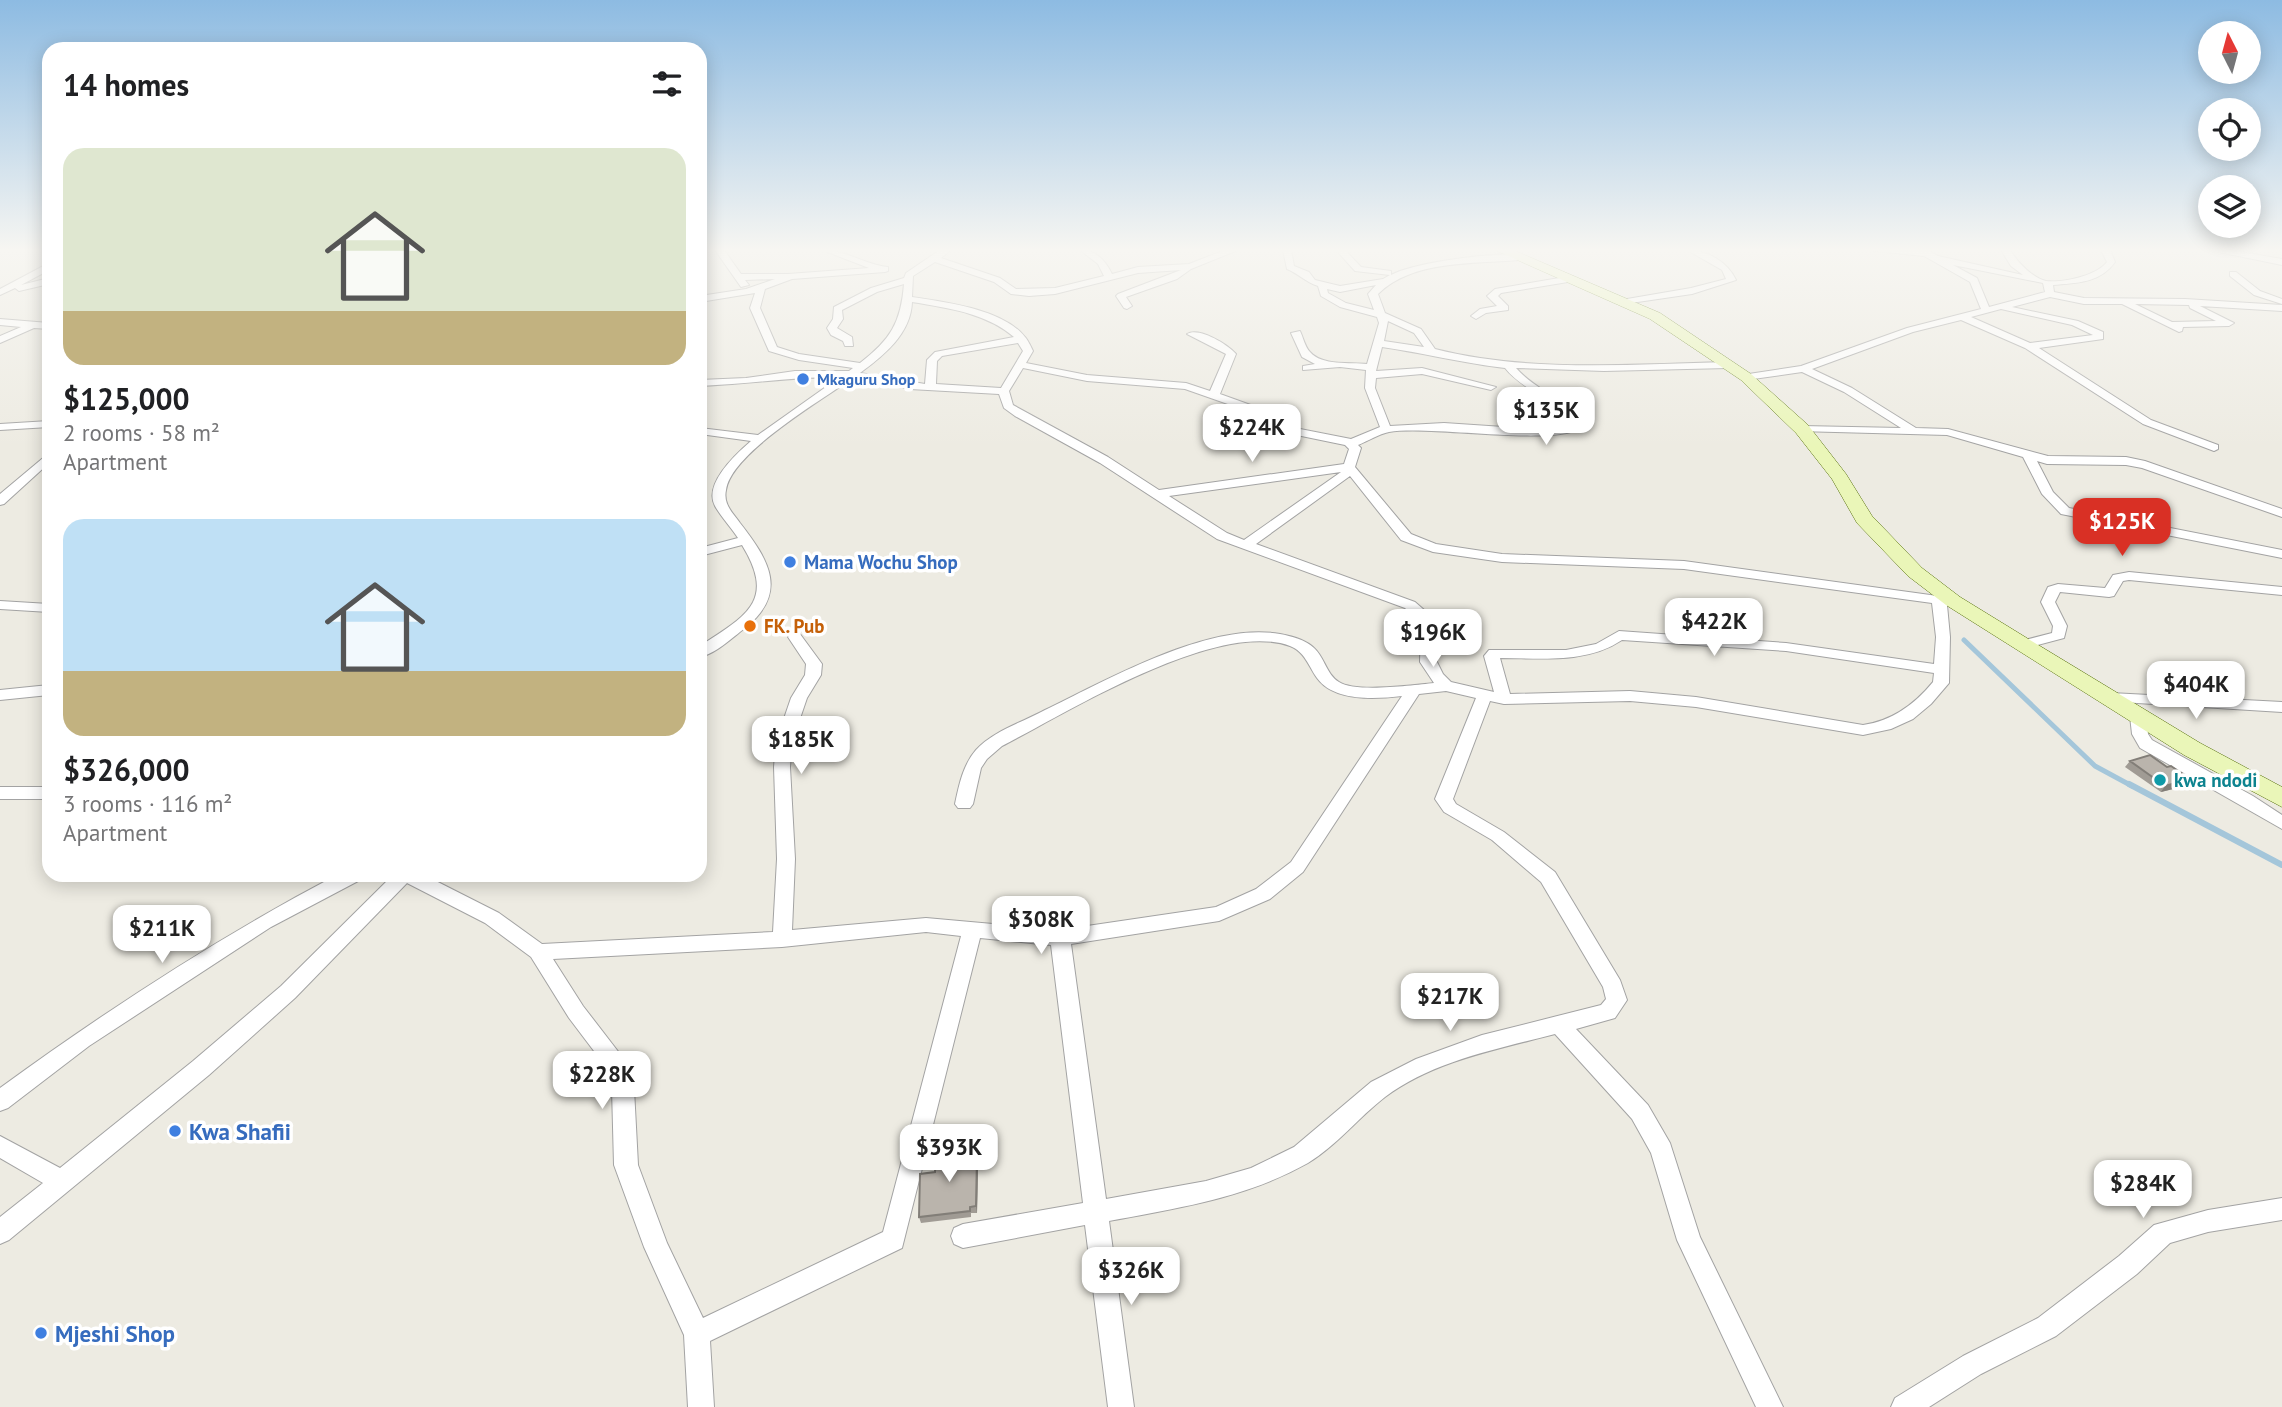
<!DOCTYPE html>
<meta charset="utf-8">
<style>
:root{--surface:#fff;--page:#f6f6f6;--text:#202124;--muted:#757577;--accent:#d93025}
body{margin:0;font-family:"PT Sans",sans-serif;background:var(--page);color:var(--text);height:100vh;display:flex;flex-direction:column;font-size:26px;white-space:nowrap}
*{box-sizing:border-box;margin:0}
p{font-size:23px;color:var(--muted)}
.icon{flex:none;width:38px;height:38px;fill:none;stroke:currentColor;stroke-width:2;stroke-linecap:round;stroke-linejoin:round}
.map{position:relative;flex:1;overflow:hidden}
.drawer{position:absolute;left:42px;top:42px;width:665px;height:840px;display:flex;flex-direction:column;background:var(--surface);border-radius:21px;box-shadow:0 4px 18px #0003}
.drawer>*{flex:none}
.needle{width:46px;rotate:354deg}
.controls{position:absolute;left:2198px;top:21px;display:grid;gap:14px}
.controls a{display:grid;place-items:center;width:63px;height:63px;border-radius:50%;background:var(--surface);box-shadow:0 4px 18px #0003;font-size:35px}
.price{position:absolute;translate:-50% -60px;padding:0 16px;border-radius:14px;background:#fff;color:#222;font-size:23px;line-height:46px;filter:drop-shadow(0 2px 4px #0008)}
.price::after{content:'';position:absolute;left:50%;top:42px;width:21px;height:16px;margin-left:-10px;background:inherit;clip-path:polygon(0 0,100% 0,50% 100%)}
.price.current{background:var(--accent);color:#fff}
ul{padding:0;list-style:none}
li{display:grid;align-content:center;gap:14px;height:371px;padding:0 21px}
li span{display:grid;place-items:center;height:217px;border-radius:21px;color:#555}
li>.icon{margin-inline-start:auto}
span .icon{width:126px;height:126px;fill:#fffc;stroke-width:1}
li b{font-size:30px}
h2{display:flex;justify-content:space-between;align-items:center;height:84px;padding:0 21px;font-size:30px}
.map>svg:first-child{display:block}
</style>
<div class="map">
<svg width="2282" height="1407" viewBox="0 0 2282 1407">
<rect width="100%" height="100%" fill="#edebe2"/>
<g fill="none" stroke-linecap="round" stroke-linejoin="round">
<path stroke="#a4c6da" stroke-width="5" d="M1964 640 2095 766 2132 786"/>
<path stroke="#a4c6da" stroke-width="6" d="M2129 784 2282 865"/>
<g stroke="#a3a3a3" stroke-width="2">
<path id="street" d="M715 250H724L741 274H788L869 268 822 250C846 250 866 265 888 267V271L885 272 792 279 765 289 760 308 777 347 799 354 860 363C890 340 901 323 904 284L877 292 842 310 843 319 837 328 852 337 853 346H845L843 341 831 335 827 328 833 319 834 307 871 288 904 278 906 273 940 250H951L941 258 1000 278 1016 289 1055 288 1104 276 1098 264 1080 250C1096 250 1105 260 1112 274L1138 267 1189 264 1225 250H1238L1191 269 1177 279 1126 297 1132 306 1127 309 1124 308 1116 296 1118 294 1181 270 1138 273 1055 294 1029 296 1011 294 994 282 935 262 913 276 912 297C945 302 1003 309 1025 337 1028 340 1031 347 1033 351L1026 363 1087 375 1186 383 1210 391 1226 354 1187 334C1199 327 1227 344 1236 354L1220 394 1270 412 1290 427 1351 439 1380 427 1365 388 1366 370 1340 367 1303 370V366L1315 364 1302 357 1291 333 1300 331C1303 337 1305 347 1310 352 1322 366 1350 362 1367 364L1379 323 1377 317 1340 307 1321 296 1318 286C1307 283 1299 274 1287 269L1283 250H1291L1294 266 1309 272 1315 280 1340 286 1383 279 1390 275 1355 271 1336 250H1345L1361 267 1391 271V275C1415 262 1495 252 1522 255V259L1519 260C1473 264 1412 260 1378 294L1385 313 1421 329 1435 349C1530 373 1631 364 1728 362L1733 365 1728 368 1604 371 1516 368C1536 391 1568 399 1583 427 1556 447 1432 425 1389 432 1379 434 1368 441 1358 445L1361 448 1355 467 1411 534 1436 544 1502 554 1684 561 1952 598 1954 601 1952 604 1947 605 1950 637 1949 683 1931 704 1913 719 1891 729 1863 735 1696 707 1630 701 1504 704 1490 701 1453 799 1456 804 1504 832 1555 872 1620 980 1627 1000 1615 1018 1576 1029 1648 1105 1670 1143 1700 1237 1783 1407H1756L1677 1240 1651 1153 1632 1119 1555 1034C1498 1049 1433 1061 1385 1097 1359 1117 1336 1146 1308 1163 1246 1198 1178 1208 1109 1221L1134 1407H1108L1085 1225 963 1248 954 1244 951 1236 954 1228 963 1224 1083 1203 1051 945 980 938 902 1248 710 1341 714 1407H688L684 1335 644 1247 614 1165 612 1089 600 1059 569 1018 531 957 485 923 407 883 295 998 209 1075 9 1240 0 1244V1217L43 1183 0 1158V1136L60 1168 193 1061 281 986 393 875H424L499 913 542 944 773 932 777 859 774 767 776 742 791 698 805 675 806 664 788 637 790 634H800L822 664 821 675 807 698 792 742 790 767 795 859 792 930 926 918 1060 930 1216 907 1256 889 1291 862 1402 696C1376 699 1334 702 1317 678 1308 665 1305 652 1290 646 1217 619 1068 712 1002 746L987 759 981 768 973 804 970 808H958L955 804C959 785 963 765 976 750 993 731 1023 722 1045 710 1107 680 1210 621 1280 634 1291 636 1306 640 1314 648 1325 658 1326 674 1339 682 1356 693 1413 685 1434 683L1420 662 1421 624 1405 608 1217 539 1100 463 1015 416 1004 408 999 394 910 389 853 378C823 399 731 453 726 490 723 504 732 512 740 523 769 560 789 593 745 628 732 638 715 654 700 657V646C745 616 777 602 742 545L700 556V548L738 538C731 527 721 517 715 506 703 484 736 454 751 441L700 434V428L758 435 840 377C793 377 747 384 700 386V380L746 378 795 371H849L853 368 799 360 769 351 750 308 755 293 700 302V296L746 289 775 279 745 280 749 285 741 287ZM1376 285 1368 294 1374 310 1346 303 1328 293 1327 289 1340 292ZM912 302C948 308 986 313 1014 337L935 352 927 360 925 384 860 373C883 356 911 334 912 302ZM1388 321 1414 333 1424 347 1384 341ZM1018 343 1023 351 1001 388 936 384 937 361 942 356ZM1382 347C1423 353 1463 363 1505 368 1522 390 1557 400 1570 425L1534 429 1444 423 1390 426 1375 388 1376 378 1422 374 1491 390 1496 387 1422 368 1376 371ZM1023 368 1087 381 1185 389 1262 416 1282 432 1345 445 1349 449 1344 464 1159 490 1108 457 1013 405 1009 391ZM1341 472 1244 540 1227 533 1169 496ZM1350 476 1401 540 1433 552 1502 562 1684 569 1932 603 1936 637 1934 664 1786 643 1619 631 1596 644 1566 650H1489L1484 656 1494 692 1451 682 1443 674 1435 658 1436 624 1431 616 1415 602 1256 544ZM1622 640 1786 651 1934 673 1933 682C1915 704 1892 721 1863 725L1696 697 1630 691 1510 694 1500 658C1542 658 1586 664 1622 640ZM1446 691 1476 698 1435 799 1444 812 1492 840 1541 882 1603 987 1606 999 1601 1005 1482 1035 1416 1059 1371 1082 1294 1147 1251 1168 1206 1181 1106 1199 1071 944 1219 921 1270 899 1303 872 1419 694ZM926 932 961 936 883 1232 703 1318 667 1243 638 1165 634 1089 620 1054 583 1006 553 959 782 947Z
M1687 250C1707 250 1728 262 1736 280L1692 294 1624 304V300L1627 299 1691 288 1726 279 1722 270Z
M1866 250H1927L1938 256 2023 275 2011 266 2001 250H2010C2017 262 2034 279 2046 281 2063 283 2096 276 2107 262L2101 250H2110L2115 262C2100 283 2077 283 2053 285L2054 292 2084 298 2185 299 2282 305V311L2200 306 2234 323 2229 326 2183 327 2182 331 2179 332 2122 304H2084L2050 297 2012 307 2078 321 2103 332V339L2039 348 2151 420 2218 445V449L2214 451 2143 424 2025 348 1961 320 1913 332 1812 369 1852 388 1916 428 1948 429 2048 456 2126 457 2145 461 2282 509V517L2142 468 2126 465 2047 464 2037 461 2053 492 2069 508 2282 550V558L2061 514 2042 494 2023 457 1947 435 1798 431 1796 429 1802 426 1901 428 1844 392 1802 372 1746 380 1741 377 1742 375 1801 366 1907 328 1981 309 1970 282 1924 256ZM1953 265 2043 283 2045 292 1989 307 1977 278ZM2135 304 2189 305 2190 308 2216 321 2172 322ZM2001 309 2072 325 2093 335 2030 343 1971 317Z
M2209 250H2230L2282 259V265Z
M49 263V270L21 285 49 278V284L19 291 15 288 0 295V289Z
M2230 272H2236L2260 291 2282 299V304L2254 295 2230 276Z
M1571 276 1574 277V281L1501 293 1498 296 1508 306V310L1486 313 1476 319 1471 316 1480 309 1497 306 1487 296 1495 289Z
M0 319 49 323V329L34 328 0 343V336L21 327 0 325Z
M49 421V427L0 430V424Z
M49 453V463L4 504 0 505V494Z
M2129 572 2282 587V595L2129 580 2123 581 2114 596 2109 597 2060 592 2055 602 2067 626 2064 638 2022 649 2015 645 2017 642 2052 633 2053 626 2041 602 2048 587 2058 584 2105 588 2113 575Z
M0 601 49 604V612L0 609Z
M49 685V695L0 700V690Z
M2111 693 2282 702V712L2105 701 2103 698Z
M2138 711 2146 716 2148 734 2152 740 2253 796 2282 815V829L2140 748 2132 734 2130 716Z
M0 787H49V799H0Z
M337 875H362L360 880 271 927 89 1046 8 1108 0 1111V1088C107 1010 219 937 337 875Z
M2282 1198V1220L2208 1232 2170 1243 2137 1274 2056 1336 1981 1374 1929 1407H1891L1895 1398 1963 1356 2038 1318 2119 1256 2154 1225 2208 1210Z"/>
</g>
<g stroke="#546e09" stroke-width="1">
<path id="secondary" d="M1495 250H1513L1660 313 1751 374 1808 425 1846 474 1872 516 1922 568 1960 597 2030 640 2200 743 2282 787V807L2184 755 1946 605 1908 576 1857 523 1832 479 1796 433 1741 380 1650 319Z"/>
</g>
<use href="#street" fill="#fff" fill-rule="evenodd"/>
<use href="#secondary" fill="#eaf6b8" fill-rule="evenodd"/>
</g>
<path fill="#a09b94" d="M2130 761 2167 767 2190 779 2185 786 2161 792 2125 767Z
M962 1145 963 1157 978 1163 977 1213H971V1217L921 1223 919 1217 935 1172Z"/>
<path fill="#827e78" d="M2190 779 2185 786 2161 792 2165 786Z
M977 1156 978 1163 977 1213 976 1206Z"/>
<path fill="#bab4ac" stroke="#827e78" stroke-width="2" d="M2150 755 2167 767 2171 766 2190 779 2165 786 2130 761Z
M962 1145 961 1157 977 1156 976 1206 970 1207V1211L919 1217 920 1174 935 1172 936 1155H943V1147Z"/>
<linearGradient id="sky" x2="0" y2="1"><stop stop-color="#8dbbe2"/><stop offset="0.56" stop-color="#f7f6f2"/><stop offset="1" stop-color="#f7f6f2" stop-opacity="0"/></linearGradient>
<rect width="2282" height="447" fill="url(#sky)"/>
<g fill="#3f7fe0" stroke="#fff" stroke-width="2.5">
<circle cx="803" cy="379" r="7"/>
<circle cx="790" cy="562" r="7"/>
<circle cx="175" cy="1131" r="7"/>
<circle cx="41" cy="1333" r="7"/>
</g>
<circle fill="#e8710a" stroke="#fff" stroke-width="2.5" cx="750" cy="626" r="7"/>
<circle fill="#0f9aa8" stroke="#fff" stroke-width="2.5" cx="2160" cy="780" r="7"/>
<g text-anchor="middle" dominant-baseline="central" stroke-width="7" stroke-linejoin="round" paint-order="stroke">
<g font-size="16" font-weight="bold" fill="#366cbe" stroke="#fff" text-anchor="start">
<text x="817" y="379">Mkaguru Shop</text>
</g>
<g font-size="19" font-weight="bold" fill="#366cbe" stroke="#fff" text-anchor="start">
<text x="804" y="562">Mama Wochu Shop</text>
</g>
<g font-size="19" font-weight="bold" fill="#c56008" stroke="#fff" text-anchor="start">
<text x="764" y="626">FK. Pub</text>
</g>
<g font-size="19" font-weight="bold" fill="#0d838f" stroke="#fff" text-anchor="start">
<text x="2174" y="780">kwa ndodi</text>
</g>
<g font-size="23" font-weight="bold" fill="#366cbe" stroke="#fff" text-anchor="start">
<text x="189" y="1131">Kwa Shafii</text>
<text x="55" y="1333">Mjeshi Shop</text>
</g>
</g>
</svg>
<div class="controls">
<a><svg class="needle" viewBox="-14 -14 28 28"><path d="M0-13l5 13h-10z" fill="#e53935"/><path d="M0 13l5-13h-10z" fill="#757577"/></svg></a>
<a><svg class="icon" aria-label="locate" viewBox="0 0 24 24"><circle cx="12" cy="12" r="6"/><path d="M12 2v4M12 18v4M2 12h4M18 12h4"/></svg></a>
<a><svg class="icon" aria-label="layers" viewBox="0 0 24 24"><path d="M12 4l9 5-9 5-9-5zM3 14l9 5 9-5"/></svg></a>
</div>
<b class="price" style="left:1546px;top:447px">$135K</b>
<b class="price" style="left:1252px;top:464px">$224K</b>
<b class="price current" style="left:2122px;top:558px">$125K</b>
<b class="price" style="left:1714px;top:658px">$422K</b>
<b class="price" style="left:1433px;top:669px">$196K</b>
<b class="price" style="left:2196px;top:721px">$404K</b>
<b class="price" style="left:801px;top:776px">$185K</b>
<b class="price" style="left:1041px;top:956px">$308K</b>
<b class="price" style="left:162px;top:965px">$211K</b>
<b class="price" style="left:1450px;top:1033px">$217K</b>
<b class="price" style="left:602px;top:1111px">$228K</b>
<b class="price" style="left:949px;top:1184px">$393K</b>
<b class="price" style="left:2143px;top:1220px">$284K</b>
<b class="price" style="left:1131px;top:1307px">$326K</b>
<section class="drawer">
<h2>14 homes<svg class="icon" aria-label="filters" viewBox="0 0 24 24"><path d="M4 7h16M4 17h16"/><circle cx="9" cy="7" r="2"/><circle cx="15" cy="17" r="2"/></svg></h2>
<ul>
<li><span style="background:linear-gradient(#dfe7d0 75%,#c2b280 0)"><svg class="icon" aria-label="home" viewBox="0 0 24 24"><path d="M3 11l9-7 9 7M6 9v11h12V9"/></svg></span><div><b>$125,000</b><p>2 rooms · 58 m²</p><p>Apartment</p></div></li>
<li><span style="background:linear-gradient(#bfe0f5 70%,#c2b280 0)"><svg class="icon" aria-label="home" viewBox="0 0 24 24"><path d="M3 11l9-7 9 7M6 9v11h12V9"/></svg></span><div><b>$326,000</b><p>3 rooms · 116 m²</p><p>Apartment</p></div></li>
</ul>
</section>
</div>
